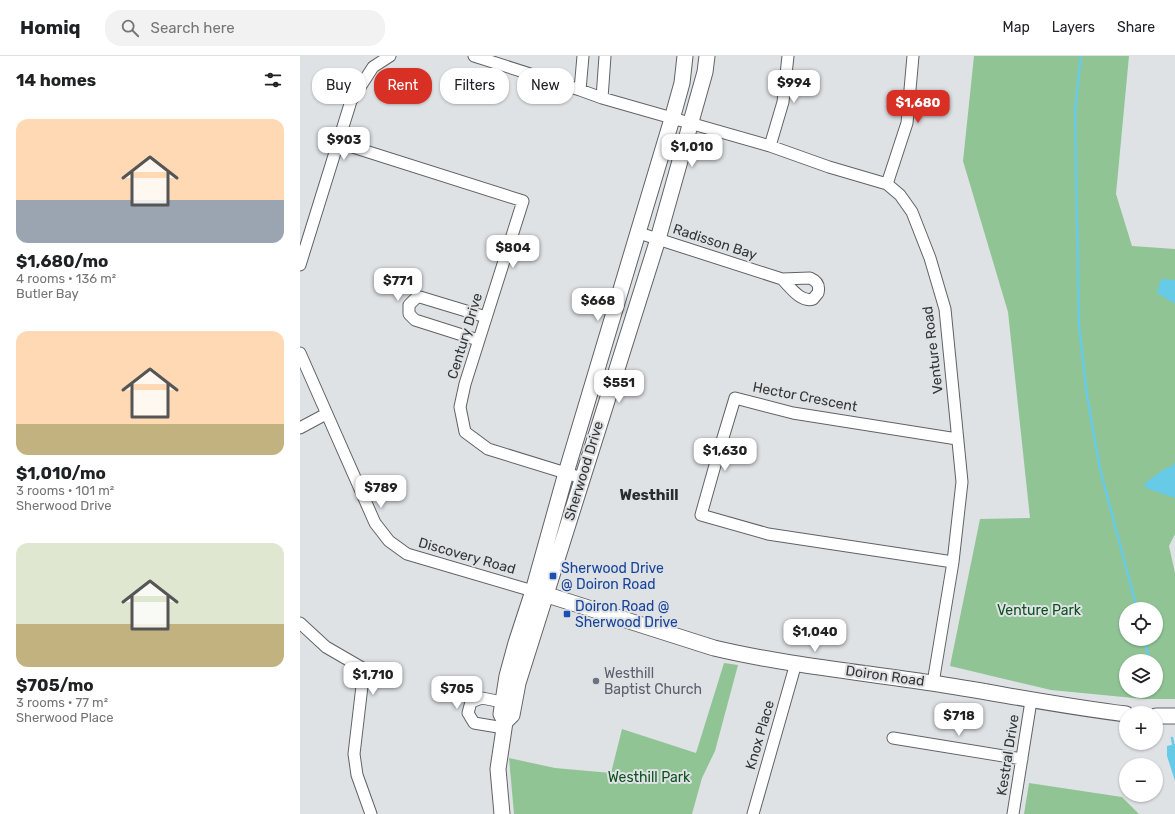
<!DOCTYPE html>
<meta charset="utf-8">
<style>
:root{--surface:#fff;--page:#f2f2f2;--text:#202124;--muted:#757577;--line:#e0e0e0;--accent:#d93025}
body{margin:0;font-family:Rubik,sans-serif;background:var(--page);color:var(--text);height:100vh;display:flex;flex-direction:column;font-size:15px;white-space:nowrap}
*{box-sizing:border-box;margin:0}
p{font-size:13px;color:var(--muted)}
.icon{flex:none;width:22px;height:22px;fill:none;stroke:currentColor;stroke-width:2;stroke-linecap:round;stroke-linejoin:round}
.map{position:relative;flex:1;overflow:hidden}
.details{display:flex;flex-direction:column;background:var(--surface);width:300px}
.details>*{flex:none}
.hud{position:absolute;left:12px;top:12px;width:380px;height:36px;display:flex;gap:8px}
.buttons{position:absolute;left:819px;top:546px;display:grid;gap:8px}
.buttons a{display:grid;place-items:center;width:44px;height:44px;border-radius:50%;background:var(--surface);box-shadow:0 1px 3px #0004;font-size:20px}
.price{position:absolute;translate:-50% -34px;padding:0 9px;border-radius:8px;background:#fff;color:#222;font-size:13px;line-height:26px;filter:drop-shadow(0 1px 2px #0008)}
.price::after{content:'';position:absolute;left:50%;top:24px;width:12px;height:9px;margin-left:-6px;background:inherit;clip-path:polygon(0 0,100% 0,50% 100%)}
.price.current{background:var(--accent);color:#fff}
ul{padding:0;list-style:none}
li{display:grid;align-content:center;gap:8px;height:212px;padding:0 16px}
li span{display:grid;place-items:center;height:124px;border-radius:12px;color:#555}
li>.icon{margin-inline-start:auto}
span .icon{width:72px;height:72px;fill:#fffc;stroke-width:1}
li b{font-size:17px}
h2{display:flex;justify-content:space-between;align-items:center;height:48px;padding:0 16px;font-size:17px}
.tag{padding:0 14px;border-radius:16px;background:var(--surface);box-shadow:0 1px 3px #0004;font-size:14px;line-height:36px}
.tag.current{background:var(--accent);color:#fff}
header{display:flex;align-items:center;gap:24px;box-sizing:border-box;height:56px;padding:0 20px;background:var(--surface);border-bottom:1px solid var(--line)}
header strong{font-size:19px}
nav{display:flex;gap:22px;margin-inline-start:auto;font-size:14px}
.search{width:280px;height:36px;background:var(--page);display:flex;align-items:center;gap:10px;box-sizing:border-box;padding:0 14px;border-radius:16px;color:var(--muted);font-size:15px}
main{display:flex;flex:1;min-height:0}
.map>svg:first-child{display:block}
</style>
<header>
<strong>Homiq</strong>
<div class="search"><svg class="icon" aria-label="search" viewBox="0 0 24 24"><circle cx="10" cy="10" r="6"/><path d="M15 15l6 6"/></svg>Search here</div>
<nav><a>Map</a><a>Layers</a><a>Share</a></nav>
</header>
<main>
<section class="details">
<h2>14 homes<svg class="icon" aria-label="filters" viewBox="0 0 24 24"><path d="M4 7h16M4 17h16"/><circle cx="9" cy="7" r="2"/><circle cx="15" cy="17" r="2"/></svg></h2>
<ul>
<li><span style="background:linear-gradient(#ffd9b3 65%,#9aa5b1 0)"><svg class="icon" aria-label="home" viewBox="0 0 24 24"><path d="M3 11l9-7 9 7M6 9v11h12V9"/></svg></span><div><b>$1,680/mo</b><p>4 rooms · 136 m²</p><p>Butler Bay</p></div></li>
<li><span style="background:linear-gradient(#ffd9b3 75%,#c2b280 0)"><svg class="icon" aria-label="home" viewBox="0 0 24 24"><path d="M3 11l9-7 9 7M6 9v11h12V9"/></svg></span><div><b>$1,010/mo</b><p>3 rooms · 101 m²</p><p>Sherwood Drive</p></div></li>
<li><span style="background:linear-gradient(#dfe7d0 65%,#c2b280 0)"><svg class="icon" aria-label="home" viewBox="0 0 24 24"><path d="M3 11l9-7 9 7M6 9v11h12V9"/></svg></span><div><b>$705/mo</b><p>3 rooms · 77 m²</p><p>Sherwood Place</p></div></li>
</ul>
</section>
<div class="map">
<svg width="875" height="758" viewBox="0 0 875 758">
<rect width="100%" height="100%" fill="#dfe2e5"/>
<path fill="#90c495" fill-rule="evenodd" d="M674 0H829L816 138 832 190 875 193V478L869 490 875 517V643H844L751 634 650 610 680 463 730 462 708 256 663 105ZM826 553H856V583H826ZM826 605H856V635H826Z
M424 607 438 609 415 695 402 722 392 758H214L209 702 255 712 311 717 322 673 396 697Z
M729 727 822 741 839 758H724Z"/>
<path fill="#67cbe8" d="M861 223 875 224V248L857 237Z
M875 406V442L846 432 844 428 863 414 872 410Z
M875 688V725L867 700V690Z"/>
<g fill="none" stroke-linecap="round" stroke-linejoin="round">
<path stroke="#67cbe8" stroke-width="2.5" d="M781 0 775 55 779 269 787 340 800 413 837 553
M844 583 850 605
M872 682 875 697"/>
<g stroke="#606365" stroke-width="13">
<path id="street" d="M174 0 280 34 302 42 470 90 529 111 587 128 600 139 612 156 630 202 645 253 662 426 653 506 633 627
M280 34 283 0
M302 42 305 0
M37 86 223 145 165 328 160 351 165 376 188 393 282 422
M470 90 483 46 488 0
M587 128 607 67 613 0
M339 177 482 223 510 222C517 225 520 229 518 237L513 243C501 247 490 231 482 223
M0 209 51 45 73 11 90 0
M178 284 115 264 109 258V249L116 242 120 241 186 261
M0 297 75 467 89 485 107 498 233 535
M0 372 26 358
M653 506 468 478 401 459 419 395 435 342 493 357 657 383
M0 567 26 591 64 613 54 698 57 719 71 758
M202 646 182 642 171 646 168 657 174 667 204 672
M593 682 722 703
M453 758 496 607
M713 758 731 645"/>
</g>
<g stroke="#606365" stroke-width="17">
<path id="secondary" d="M238 536 414 592C486 609 560 616 632 627 697 637 761 650 826 658
M856 660H875
M205 666 201 658 207 620 216 587 233 535 266 417 372 63 382 27 385 0
M202 758 198 713 205 666 212 659 218 627 358 183 405 16 407 0"/>
</g>
<use href="#street" stroke="#fff" stroke-width="11"/>
<use href="#secondary" stroke="#fff" stroke-width="15"/>
</g>
<g fill="#1a4fb4" stroke="#dfe2e5" stroke-width="1.5">
<rect x="249" y="516" width="8" height="8" rx="2"/>
<rect x="263" y="554" width="8" height="8" rx="2"/>
</g>
<circle fill="#6b7280" stroke="#dfe2e5" stroke-width="1.5" cx="296" cy="625" r="4"/>
<g text-anchor="middle" dominant-baseline="central" stroke-width="4" stroke-linejoin="round" paint-order="stroke">
<g font-size="14" fill="#343536" stroke="#dfe2e5">
<text transform="translate(415 186) rotate(18)">Radisson Bay</text>
<text transform="translate(165 280) rotate(-73)">Century Drive</text>
<text transform="translate(633 294) rotate(-97)">Venture Road</text>
<text transform="translate(505 341) rotate(11)">Hector Crescent</text>
<text transform="translate(284 415) rotate(-73)">Sherwood Drive</text>
<text transform="translate(167 500) rotate(16)">Discovery Road</text>
<text transform="translate(585 620) rotate(8)">Doiron Road</text>
<text transform="translate(460 679) rotate(-74)">Knox Place</text>
<text transform="translate(708 699) rotate(-81)">Kestral Drive</text>
</g>
<g font-size="14" fill="#164399" stroke="#dfe2e5" text-anchor="start">
<text x="261" y="512">Sherwood Drive<tspan x="261" dy="16">@ Doiron Road</tspan></text>
<text x="275" y="550">Doiron Road @<tspan x="275" dy="16">Sherwood Drive</tspan></text>
</g>
<g font-size="14" fill="#0b511e" stroke="#dfe2e5">
<text x="739" y="554">Venture Park</text>
<text x="349" y="721">Westhill Park</text>
</g>
<g font-size="14" fill="#5b616d" stroke="#dfe2e5" text-anchor="start">
<text x="304" y="617">Westhill<tspan x="304" dy="16">Baptist Church</tspan></text>
</g>
<g font-size="15" font-weight="bold" fill="#292b2d" stroke="#dfe2e5">
<text x="349" y="439">Westhill</text>
</g>
</g>
</svg>
<div class="buttons">
<a><svg class="icon" aria-label="locate" viewBox="0 0 24 24"><circle cx="12" cy="12" r="6"/><path d="M12 2v4M12 18v4M2 12h4M18 12h4"/></svg></a>
<a><svg class="icon" aria-label="layers" viewBox="0 0 24 24"><path d="M12 4l9 5-9 5-9-5zM3 14l9 5 9-5"/></svg></a>
<a>+</a>
<a>−</a>
</div>
<b class="price" style="left:494px;top:48px">$994</b>
<b class="price current" style="left:618px;top:68px">$1,680</b>
<b class="price" style="left:44px;top:105px">$903</b>
<b class="price" style="left:392px;top:112px">$1,010</b>
<b class="price" style="left:213px;top:213px">$804</b>
<b class="price" style="left:98px;top:246px">$771</b>
<b class="price" style="left:298px;top:266px">$668</b>
<b class="price" style="left:319px;top:348px">$551</b>
<b class="price" style="left:425px;top:416px">$1,630</b>
<b class="price" style="left:81px;top:453px">$789</b>
<b class="price" style="left:515px;top:597px">$1,040</b>
<b class="price" style="left:73px;top:640px">$1,710</b>
<b class="price" style="left:157px;top:654px">$705</b>
<b class="price" style="left:659px;top:681px">$718</b>
<div class="hud">
<a class="tag">Buy</a>
<a class="tag current">Rent</a>
<a class="tag">Filters</a>
<a class="tag">New</a>
</div>
</div>
</main>
